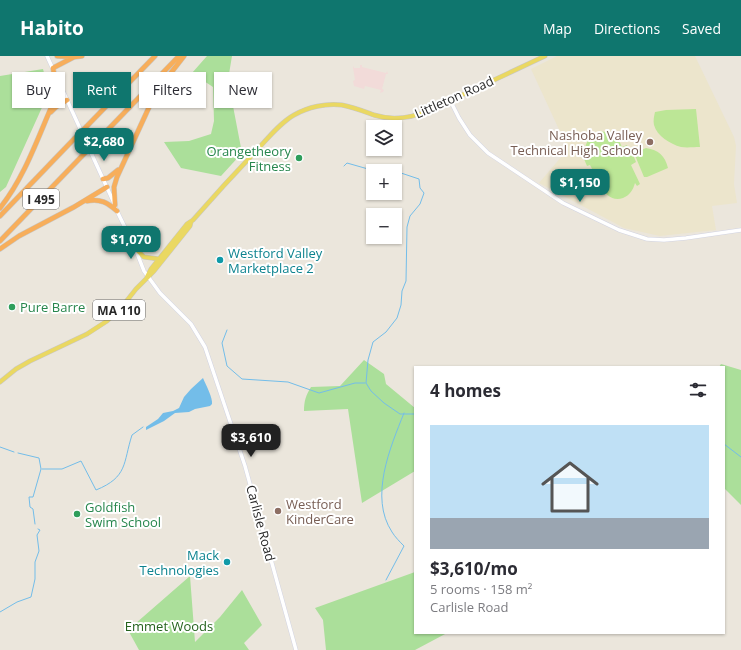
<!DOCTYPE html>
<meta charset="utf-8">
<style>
:root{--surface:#fff;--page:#f2f2f3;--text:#2b2b33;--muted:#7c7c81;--accent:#0f766e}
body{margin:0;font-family:"Open Sans",sans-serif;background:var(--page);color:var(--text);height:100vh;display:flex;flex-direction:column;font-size:15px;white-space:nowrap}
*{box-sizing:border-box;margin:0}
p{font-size:13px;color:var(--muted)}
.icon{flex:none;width:22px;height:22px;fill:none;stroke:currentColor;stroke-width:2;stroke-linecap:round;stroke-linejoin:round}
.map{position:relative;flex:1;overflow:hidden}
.sheet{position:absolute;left:414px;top:310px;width:311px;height:268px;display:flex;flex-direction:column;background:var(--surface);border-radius:0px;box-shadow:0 1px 3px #0004}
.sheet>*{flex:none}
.banner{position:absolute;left:12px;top:16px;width:342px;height:36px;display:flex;gap:8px}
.controls{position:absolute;left:366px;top:64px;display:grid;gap:8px}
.controls a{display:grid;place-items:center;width:36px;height:36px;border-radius:0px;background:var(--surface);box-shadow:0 1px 3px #0004;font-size:20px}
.price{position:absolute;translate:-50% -34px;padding:0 9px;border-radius:8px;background:var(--accent);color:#fff;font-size:13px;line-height:26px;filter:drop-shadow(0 1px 2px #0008)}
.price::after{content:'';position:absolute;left:50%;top:24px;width:12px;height:9px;margin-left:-6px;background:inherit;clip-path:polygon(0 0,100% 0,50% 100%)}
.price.on{background:#222;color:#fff}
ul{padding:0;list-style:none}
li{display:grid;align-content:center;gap:8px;height:212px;padding:0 16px}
li span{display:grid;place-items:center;height:124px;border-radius:0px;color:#555}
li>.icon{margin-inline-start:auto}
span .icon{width:72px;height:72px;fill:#fffc;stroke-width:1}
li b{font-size:17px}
h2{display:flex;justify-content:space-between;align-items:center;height:48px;padding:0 16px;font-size:17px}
.pill{padding:0 14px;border-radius:0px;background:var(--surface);box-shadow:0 1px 3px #0004;font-size:14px;line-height:36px}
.pill.on{background:var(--accent);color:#fff}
header{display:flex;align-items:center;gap:24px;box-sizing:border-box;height:56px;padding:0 20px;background:var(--accent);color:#fff}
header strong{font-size:19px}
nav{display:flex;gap:22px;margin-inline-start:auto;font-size:14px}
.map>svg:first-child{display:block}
</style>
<header>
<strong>Habito</strong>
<nav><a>Map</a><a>Directions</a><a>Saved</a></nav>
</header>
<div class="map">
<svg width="741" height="594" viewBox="0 0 741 594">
<rect width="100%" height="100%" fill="#ebe6dc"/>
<path fill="#ece5cc" d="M557 0H695L734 81 736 90 734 128 737 147 712 150 716 174 660 180 624 172 539 127 568 93 531 13Z"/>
<path fill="#f2dbd9" d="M360 9H362V11L386 17 387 15 388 18H386L382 33 384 34 383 36 380 37 381 34 365 30 364 33 354 30 353 25 355 24 353 11 354 10V12H360Z"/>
<path fill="#abdf9a" d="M207 0H232L228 24 242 97 221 120 181 112 164 86 189 85 211 78 214 65 213 31 192 17Z
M43 13 49 36 6 131 0 136V20Z
M364 304 384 318 386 328 415 352V415L362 447 348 353 304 355C304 345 306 339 311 331L340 330Z
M721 308 741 314V449L724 432V311H719Z
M415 516V577H447L415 594H326L323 564 315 552Z
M190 520 195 586 220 561 242 534 262 569 244 587 249 594H139L128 574Z"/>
<path fill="#bce696" d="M696 53 700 91C694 91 687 92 681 91 670 88 657 80 654 69 653 65 654 60 655 56L666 54Z
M614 74 622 91 627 89 628 92 630 91 636 106 631 109 640 128 637 130 635 127C633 134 630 139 623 142 604 148 597 122 590 109L587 110 584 103 586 102 584 98H585C584 83 596 70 611 78V76Z
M646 92C659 94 665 100 668 112L647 121H644L634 97Z"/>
<path fill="#73bde9" d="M203 322C206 329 213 342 212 348L210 350 195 353 189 356 175 357 164 365 146 374V371L158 363 163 357 173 355 179 352 184 341 191 333Z"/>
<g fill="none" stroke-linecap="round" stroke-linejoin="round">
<path stroke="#73bde9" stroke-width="1" d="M344 110 347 107 368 113
M372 113 395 115 419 123 420 132 424 137 420 148 410 160 407 171 406 225 402 235 401 249 397 262 386 276 373 286 368 304 366 327 371 335 384 347 400 358H415
M227 274 222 287 227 310 242 323 288 326 319 337 355 327H365
M724 388 741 401
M0 391 14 396
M18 397 39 402 41 413 33 441H29L30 451 33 453 35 468
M42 413H62L81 405 96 434C128 421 123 407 132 379L143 371
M386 524 404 490C400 486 395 481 392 476 369 441 390 392 404 357
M0 556 17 546 31 541 35 523V506L39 495 37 479 40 474 38 473"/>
<g stroke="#d1d3e2" stroke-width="4.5">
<path id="secondary" d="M47 0 114 147
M450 44 459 62 470 79 488 97 563 147 619 174 647 183 664 184 686 182 741 174
M116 153 135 192 144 215 160 237 191 268 205 291 245 410 296 594"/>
</g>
<g stroke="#c7c7c7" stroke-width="5">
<path id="primary" d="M135 192 144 201 159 203
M147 221 151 213 187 168 193 164C214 140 235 117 257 94 268 82 280 67 294 59 308 51 326 47 342 49 353 51 363 55 374 59 393 65 412 62 430 54L545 0
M0 326 16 313 30 305 87 278 107 265 121 252 136 233 154 215 190 170 191 166"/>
</g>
<g stroke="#c7c7c7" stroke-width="5.5">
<path id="motorway" d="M57 0 74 1 82 0
M51 56 56 51 67 44
M87 70 155 0
M94 88 179 0
M103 123 108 122 118 114
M87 145C100 142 108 147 117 155
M115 149 114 131 117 121 156 36 184 0
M0 152C25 121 38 81 54 45L57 34 53 12 74 1
M0 160 74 83
M0 185 81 101
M0 193 19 180 74 151 107 131"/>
</g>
<use href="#secondary" stroke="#fff" stroke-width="3.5"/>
<use href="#primary" stroke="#ead862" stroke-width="4"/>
<use href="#motorway" stroke="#f7ae5b" stroke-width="4.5"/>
<g stroke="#c7c7c7" stroke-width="5.5" stroke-linecap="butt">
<path id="motorway-bridge" d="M74 83 87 70
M81 101 94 88"/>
</g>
<use href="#motorway-bridge" stroke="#f7ae5b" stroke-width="4.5"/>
</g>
<g fill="#8d6e63" stroke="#fff" stroke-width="1.5">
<circle cx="650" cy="86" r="4"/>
<circle cx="278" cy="455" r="4"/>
</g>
<g fill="#2e9e5b" stroke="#fff" stroke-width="1.5">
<circle cx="299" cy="102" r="4"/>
<circle cx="12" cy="251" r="4"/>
<circle cx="77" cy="458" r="4"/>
</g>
<g fill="#0f9aa8" stroke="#fff" stroke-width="1.5">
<circle cx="220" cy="204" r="4"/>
<circle cx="227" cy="506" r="4"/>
</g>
<g text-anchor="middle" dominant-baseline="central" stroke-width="4" stroke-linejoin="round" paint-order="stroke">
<g fill="#fff" stroke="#696969" stroke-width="1">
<rect x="23" y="133" width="36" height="20" rx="3"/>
<rect x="93" y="244" width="52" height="20" rx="3"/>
</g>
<g font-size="12" font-weight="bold" fill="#292929">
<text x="41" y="143">I 495</text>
<text x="119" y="254">MA 110</text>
</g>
<g font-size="13" fill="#292929" stroke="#fff">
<text transform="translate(454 41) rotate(-24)">Littleton Road</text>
<text transform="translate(261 467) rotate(75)">Carlisle Road</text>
</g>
<g font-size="13" fill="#785e54" stroke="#fff" text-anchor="end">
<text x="642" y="79">Nashoba Valley<tspan x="642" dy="15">Technical High School</tspan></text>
<text x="286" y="448" text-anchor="start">Westford<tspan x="286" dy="15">KinderCare</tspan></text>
</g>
<g font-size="13" fill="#27864d" stroke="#fff" text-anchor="start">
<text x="291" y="95" text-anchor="end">Orangetheory<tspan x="291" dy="15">Fitness</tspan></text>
<text x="20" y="251">Pure Barre</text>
<text x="85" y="451">Goldfish<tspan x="85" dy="15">Swim School</tspan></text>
</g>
<g font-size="13" fill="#0d838f" stroke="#fff" text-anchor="start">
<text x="228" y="197">Westford Valley<tspan x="228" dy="15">Marketplace 2</tspan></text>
<text x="219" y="499" text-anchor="end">Mack<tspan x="219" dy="15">Technologies</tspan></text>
</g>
<g font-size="13" fill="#24631d" stroke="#fff">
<text x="169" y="570">Emmet Woods</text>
</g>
</g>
</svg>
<div class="controls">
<a><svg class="icon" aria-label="layers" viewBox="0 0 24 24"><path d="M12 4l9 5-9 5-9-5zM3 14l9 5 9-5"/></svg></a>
<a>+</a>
<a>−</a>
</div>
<b class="price" style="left:104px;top:106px">$2,680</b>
<b class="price" style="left:580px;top:147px">$1,150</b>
<b class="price" style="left:131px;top:204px">$1,070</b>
<b class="price on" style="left:251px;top:402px">$3,610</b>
<div class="banner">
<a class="pill">Buy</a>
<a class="pill on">Rent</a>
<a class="pill">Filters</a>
<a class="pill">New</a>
</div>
<section class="sheet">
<h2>4 homes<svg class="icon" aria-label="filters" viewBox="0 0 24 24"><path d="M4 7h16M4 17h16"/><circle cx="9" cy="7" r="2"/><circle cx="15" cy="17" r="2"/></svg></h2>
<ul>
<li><span style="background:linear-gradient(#bfe0f5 75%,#9aa5b1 0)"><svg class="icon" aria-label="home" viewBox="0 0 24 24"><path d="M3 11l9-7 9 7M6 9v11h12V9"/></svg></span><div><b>$3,610/mo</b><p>5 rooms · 158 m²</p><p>Carlisle Road</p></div></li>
</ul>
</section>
</div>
